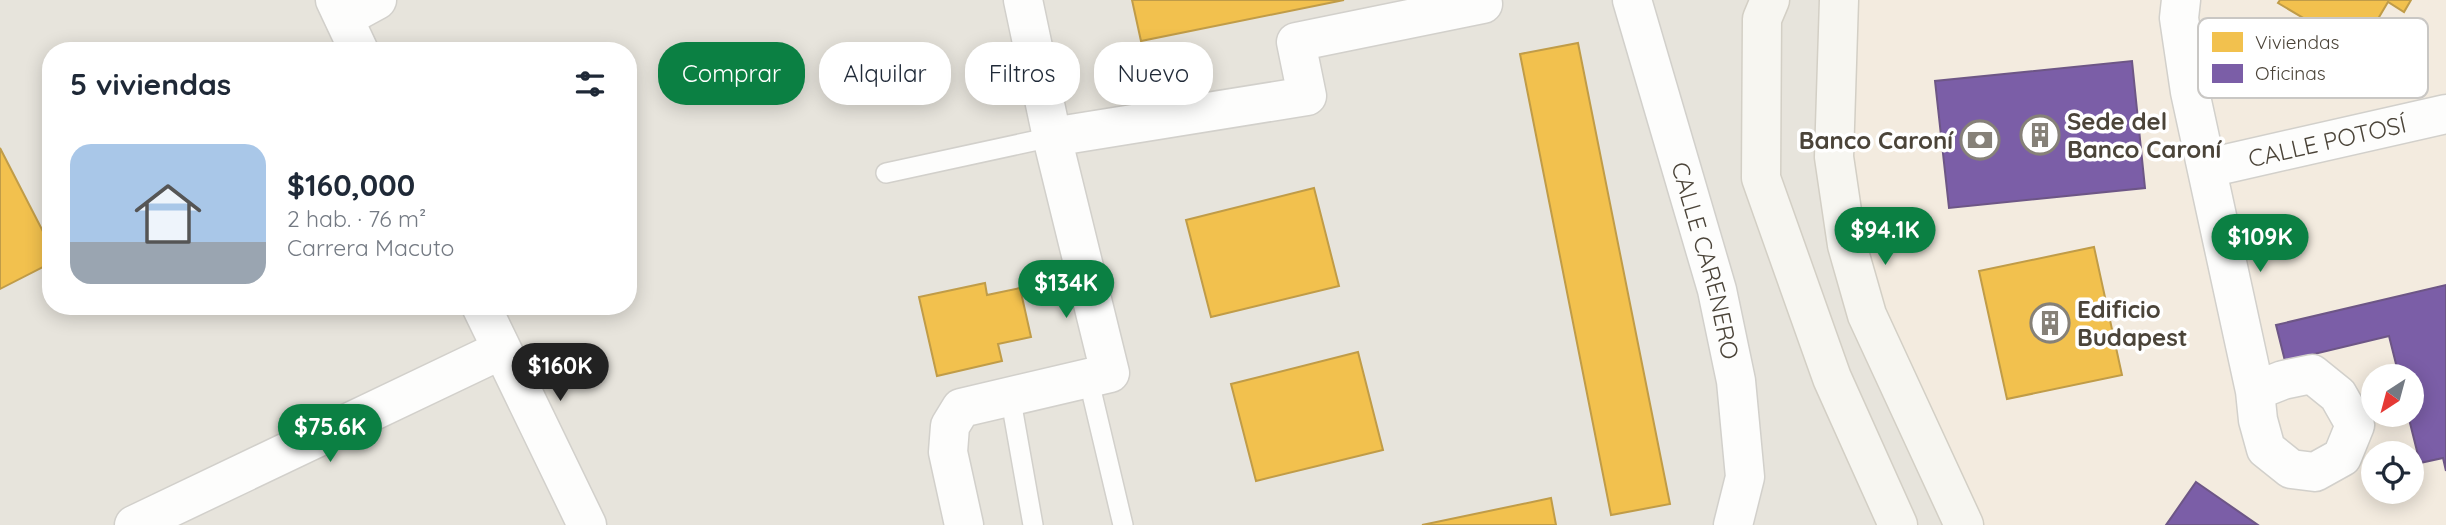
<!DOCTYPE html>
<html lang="es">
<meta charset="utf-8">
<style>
:root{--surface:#fff;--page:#f2f2f3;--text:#1f2937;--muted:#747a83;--accent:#0b8043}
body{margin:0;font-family:Quicksand,sans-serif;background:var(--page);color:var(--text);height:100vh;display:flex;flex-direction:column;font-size:26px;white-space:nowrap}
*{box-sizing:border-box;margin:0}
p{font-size:23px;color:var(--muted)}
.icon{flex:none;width:38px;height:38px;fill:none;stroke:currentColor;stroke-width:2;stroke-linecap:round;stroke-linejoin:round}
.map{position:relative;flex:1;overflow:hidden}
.drawer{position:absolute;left:42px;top:42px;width:595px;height:273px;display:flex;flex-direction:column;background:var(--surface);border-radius:28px;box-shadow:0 4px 18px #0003}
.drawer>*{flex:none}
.guide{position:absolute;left:658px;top:42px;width:665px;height:63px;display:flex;gap:14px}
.needle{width:46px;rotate:216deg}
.tools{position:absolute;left:2361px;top:364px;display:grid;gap:14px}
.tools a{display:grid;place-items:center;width:63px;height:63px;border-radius:50%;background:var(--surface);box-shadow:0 4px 18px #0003;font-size:35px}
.price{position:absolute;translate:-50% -60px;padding:0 16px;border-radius:24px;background:var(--accent);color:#fff;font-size:23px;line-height:46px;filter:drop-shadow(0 2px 4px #0008)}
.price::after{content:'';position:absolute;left:50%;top:42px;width:21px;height:16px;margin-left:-10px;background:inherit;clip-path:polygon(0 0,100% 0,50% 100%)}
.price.current{background:#222;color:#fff}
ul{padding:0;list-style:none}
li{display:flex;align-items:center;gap:21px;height:175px;padding:0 28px}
li span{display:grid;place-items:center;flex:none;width:196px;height:140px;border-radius:21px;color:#555}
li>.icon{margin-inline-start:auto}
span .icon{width:84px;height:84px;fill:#fffc;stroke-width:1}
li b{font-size:30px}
h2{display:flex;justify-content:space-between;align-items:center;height:84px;padding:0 28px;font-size:30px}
.tag{padding:0 24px;border-radius:28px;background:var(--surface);box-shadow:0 4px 18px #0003;font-size:24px;line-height:63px}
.tag.current{background:var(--accent);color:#fff}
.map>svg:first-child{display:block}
</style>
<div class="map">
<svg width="2446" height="525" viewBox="0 0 2446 525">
<rect width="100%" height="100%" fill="#f4f2ee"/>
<path fill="#e7e4dc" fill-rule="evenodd" d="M0 0H1839L1964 525H0ZM51 51H628V306H51Z"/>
<path fill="#f3ebdf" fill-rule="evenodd" d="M1839 0H2446V525H1964L1867 315ZM2373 376H2412V415H2373ZM2373 453H2412V492H2373Z"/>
<path fill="#f2c14e" stroke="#c09c48" stroke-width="2" d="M1132 0H1344L1141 41Z
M2280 0H2411L2404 12 2388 2 2359 51 2278 3Z
M1578 43 1670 504 1611 515 1520 54Z
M0 148 51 247V263L0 289Z
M1314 188 1339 286 1211 317 1186 220Z
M2094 247 2122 375 2007 399 1979 271Z
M985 283 987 295 1020 288 1031 337 998 344 1002 361 937 376 919 297Z
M1358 352 1383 450 1256 481 1231 384Z
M1551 498 1556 525H1422Z"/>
<path fill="#7b5ea7" stroke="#6d5686" stroke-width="2" d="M2132 61 2145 188 1949 208 1935 81Z
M2446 285V471L2443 458 2420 463 2408 415H2412V376H2399L2389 336 2285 361 2276 325Z
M2196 482 2258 525H2166Z"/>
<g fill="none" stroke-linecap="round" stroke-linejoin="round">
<g stroke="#d2d0cb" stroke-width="22">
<path id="lane" d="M886 173 1052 137
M1088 377 1123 525
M1010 395 1033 525"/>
</g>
<g stroke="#d2d0cb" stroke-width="41">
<g id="street">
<path d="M335 0 359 51"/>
<path id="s1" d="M1632 0 1717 290 1736 381 1745 477 1733 525"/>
<path d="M2181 0 2179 18 2190 92 2255 391 2258 420 2266 449 2291 469 2315 472 2342 457 2355 425 2338 395 2312 374 2283 380 2255 391"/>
<path d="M344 18 377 0"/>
<path d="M1052 137 1307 96 1296 42 1483 4"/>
<path id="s2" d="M2208 168 2446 114"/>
<path d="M481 306 587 525"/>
<path d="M134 525 501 350"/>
<path d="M964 525 948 452 950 426 961 408 1110 373 1052 137 1023 0"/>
</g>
</g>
<g stroke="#d3cfc5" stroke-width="41">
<path id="secondary" d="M1770 0 1762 19 1761 178 1832 378 1898 525
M1839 0 1834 157 1847 245 1867 315 1964 525"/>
</g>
<use href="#lane" stroke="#fdfdfc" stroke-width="19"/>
<use href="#street" stroke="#fdfdfc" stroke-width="38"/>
<use href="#secondary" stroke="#f7f6f1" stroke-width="38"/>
</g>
<defs>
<g id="building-ring" transform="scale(2.0125)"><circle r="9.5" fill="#fff" stroke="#868178" stroke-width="1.5"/><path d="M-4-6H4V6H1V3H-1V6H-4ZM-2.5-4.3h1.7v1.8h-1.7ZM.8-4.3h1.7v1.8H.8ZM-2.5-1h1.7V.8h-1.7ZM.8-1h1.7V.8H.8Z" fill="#868178"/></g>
<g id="bank-ring" transform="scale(2.0125)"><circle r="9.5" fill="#fff" stroke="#868178" stroke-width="1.5"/><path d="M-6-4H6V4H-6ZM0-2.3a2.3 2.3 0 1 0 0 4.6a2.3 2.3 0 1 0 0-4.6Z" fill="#868178"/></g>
</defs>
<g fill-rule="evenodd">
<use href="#building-ring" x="2040" y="135"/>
<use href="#bank-ring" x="1980" y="140"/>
<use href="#building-ring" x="2050" y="323"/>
</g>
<g text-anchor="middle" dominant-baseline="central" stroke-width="7" stroke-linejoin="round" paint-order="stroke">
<g font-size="24" font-weight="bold" fill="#4b4439" stroke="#fff" text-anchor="start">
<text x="2067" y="121">Sede del<tspan x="2067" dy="28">Banco Caroní</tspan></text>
<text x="1953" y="140" text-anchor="end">Banco Caroní</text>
<text x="2077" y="309">Edificio<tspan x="2077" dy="28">Budapest</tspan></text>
</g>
<g font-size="24" fill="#4b4439" stroke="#fff">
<text stroke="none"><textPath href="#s2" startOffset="122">CALLE POTOSÍ</textPath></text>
<text stroke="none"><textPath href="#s1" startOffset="271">CALLE CARENERO</textPath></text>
</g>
</g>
<rect x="2198" y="18" width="230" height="80" rx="10" fill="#fff" stroke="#c9c7c4" stroke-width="2"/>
<rect x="2212" y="32" width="31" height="20" fill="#f2c14e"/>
<rect x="2212" y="64" width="31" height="19" fill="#7b5ea7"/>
<g font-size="19" fill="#4b4439">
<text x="2255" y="49">Viviendas</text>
<text x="2255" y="80">Oficinas</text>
</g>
</svg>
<div class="tools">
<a><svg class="needle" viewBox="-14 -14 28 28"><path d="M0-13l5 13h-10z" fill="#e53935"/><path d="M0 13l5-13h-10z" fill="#747a83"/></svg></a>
<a><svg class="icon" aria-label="locate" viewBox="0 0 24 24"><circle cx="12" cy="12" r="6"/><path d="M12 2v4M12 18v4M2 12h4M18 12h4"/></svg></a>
</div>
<b class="price" style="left:1885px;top:267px">$94.1K</b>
<b class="price" style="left:2260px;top:274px">$109K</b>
<b class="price" style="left:1066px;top:320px">$134K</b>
<b class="price current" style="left:560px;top:403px">$160K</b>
<b class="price" style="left:330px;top:464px">$75.6K</b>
<div class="guide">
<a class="tag current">Comprar</a>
<a class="tag">Alquilar</a>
<a class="tag">Filtros</a>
<a class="tag">Nuevo</a>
</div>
<section class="drawer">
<h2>5 viviendas<svg class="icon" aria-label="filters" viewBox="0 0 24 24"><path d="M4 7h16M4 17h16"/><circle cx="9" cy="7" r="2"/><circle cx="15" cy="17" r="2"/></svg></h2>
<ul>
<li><span style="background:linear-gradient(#a9c7e8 70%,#9aa5b1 0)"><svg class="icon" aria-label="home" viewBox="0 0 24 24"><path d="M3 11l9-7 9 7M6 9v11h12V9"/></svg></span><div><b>$160,000</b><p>2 hab. · 76 m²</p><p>Carrera Macuto</p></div></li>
</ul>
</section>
</div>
